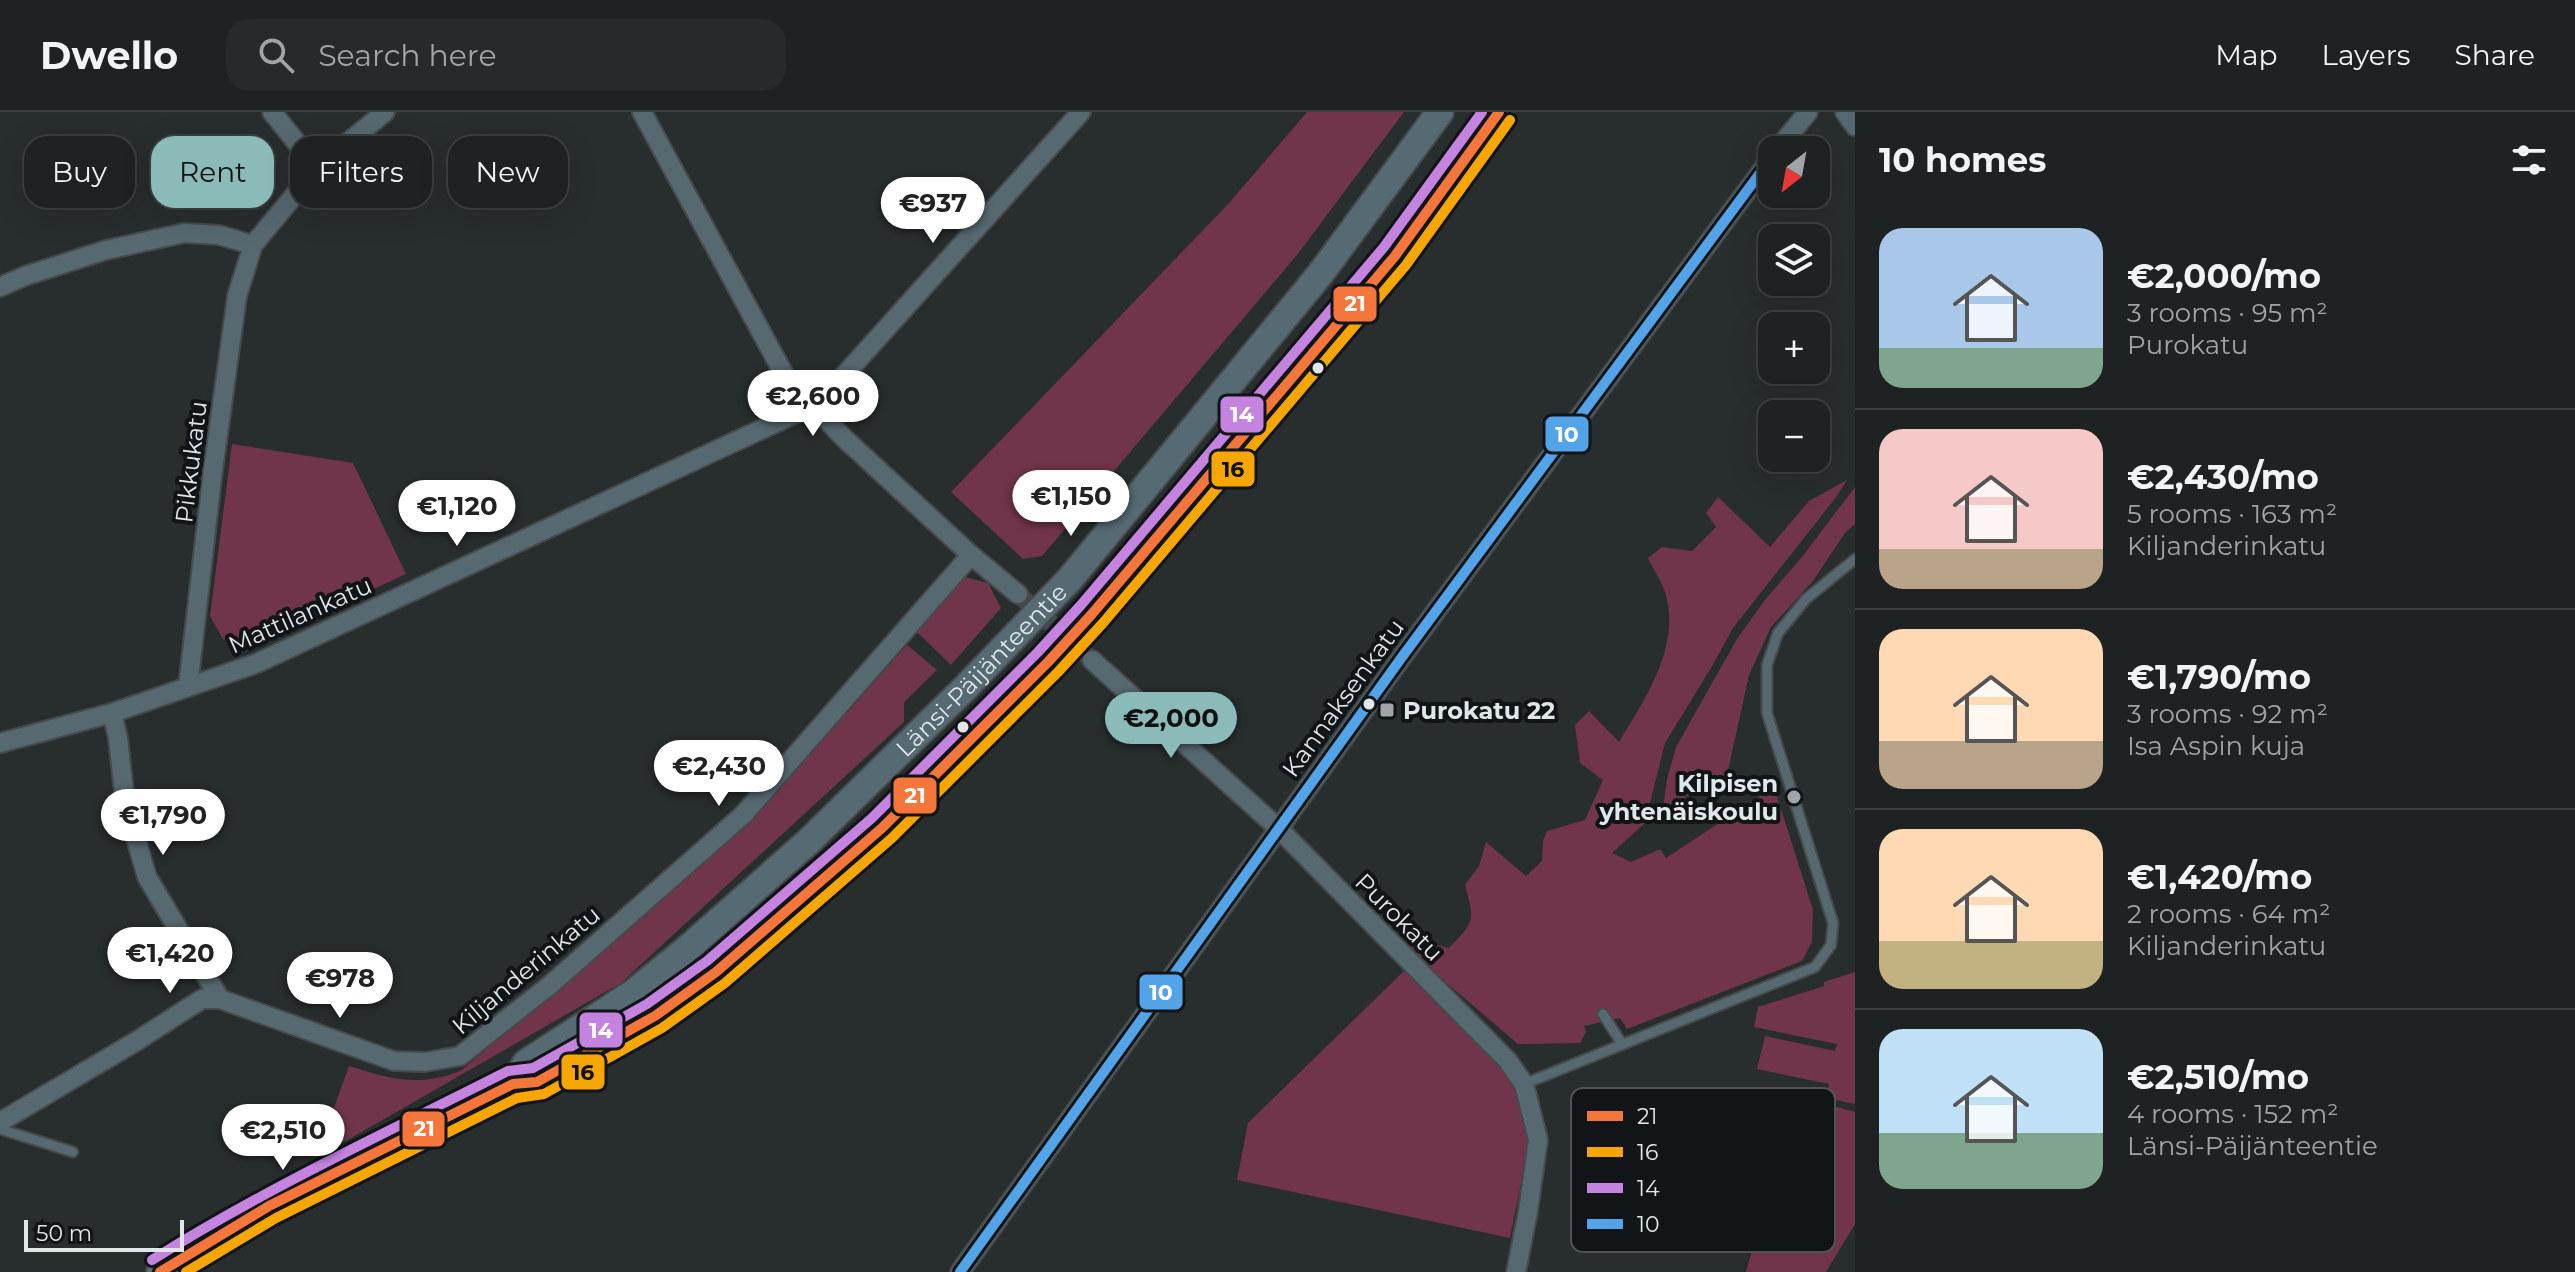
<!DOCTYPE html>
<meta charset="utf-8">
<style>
:root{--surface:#1e2222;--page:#262a2a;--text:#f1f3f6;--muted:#a1a4a5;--line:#3c3f40;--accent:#8bbbb9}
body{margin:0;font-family:Montserrat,sans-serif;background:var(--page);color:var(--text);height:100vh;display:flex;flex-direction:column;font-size:30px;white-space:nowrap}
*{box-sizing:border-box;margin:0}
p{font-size:26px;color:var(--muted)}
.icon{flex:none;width:44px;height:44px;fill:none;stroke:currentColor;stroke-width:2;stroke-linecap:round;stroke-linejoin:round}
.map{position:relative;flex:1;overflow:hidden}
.panel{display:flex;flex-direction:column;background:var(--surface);width:720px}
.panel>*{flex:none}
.banner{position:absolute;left:24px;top:24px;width:760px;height:72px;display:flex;gap:16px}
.needle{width:52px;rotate:211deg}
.buttons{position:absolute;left:1758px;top:24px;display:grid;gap:16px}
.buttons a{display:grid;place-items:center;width:72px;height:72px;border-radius:16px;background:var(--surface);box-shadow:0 8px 32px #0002,0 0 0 2px var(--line);font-size:40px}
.scale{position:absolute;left:24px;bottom:20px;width:160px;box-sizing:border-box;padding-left:8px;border:4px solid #e0e7ea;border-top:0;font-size:22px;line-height:28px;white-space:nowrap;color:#e0e7ea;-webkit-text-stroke:6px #111517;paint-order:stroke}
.price{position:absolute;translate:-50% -68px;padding:0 18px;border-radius:28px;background:#fff;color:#222;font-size:26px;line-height:52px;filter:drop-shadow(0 2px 4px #0008)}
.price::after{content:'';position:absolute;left:50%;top:48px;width:24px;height:18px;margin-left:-12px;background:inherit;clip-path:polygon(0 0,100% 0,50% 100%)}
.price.selected{background:var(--accent);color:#111}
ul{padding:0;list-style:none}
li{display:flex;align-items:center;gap:24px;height:200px;padding:0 24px}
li+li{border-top:2px solid var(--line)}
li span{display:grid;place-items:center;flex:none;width:224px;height:160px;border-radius:24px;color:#555}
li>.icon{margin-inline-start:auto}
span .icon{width:96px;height:96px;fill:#fffc;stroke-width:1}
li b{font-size:34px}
h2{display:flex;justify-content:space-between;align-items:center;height:96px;padding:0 24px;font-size:34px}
.tag{padding:0 28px;border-radius:24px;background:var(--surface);box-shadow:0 8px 32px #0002,0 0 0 2px var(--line);font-size:28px;line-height:72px}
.tag.selected{background:var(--accent);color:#111}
header{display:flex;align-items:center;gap:48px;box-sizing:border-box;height:112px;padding:0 40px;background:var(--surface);border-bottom:2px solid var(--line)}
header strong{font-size:38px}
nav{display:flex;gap:44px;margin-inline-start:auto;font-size:28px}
.search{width:560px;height:72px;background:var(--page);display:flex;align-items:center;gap:20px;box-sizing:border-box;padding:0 28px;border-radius:24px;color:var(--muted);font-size:30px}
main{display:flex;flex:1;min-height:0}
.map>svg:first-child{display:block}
</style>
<header>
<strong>Dwello</strong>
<div class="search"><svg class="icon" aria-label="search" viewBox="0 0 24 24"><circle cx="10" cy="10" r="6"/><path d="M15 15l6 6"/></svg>Search here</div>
<nav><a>Map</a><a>Layers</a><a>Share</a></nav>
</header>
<main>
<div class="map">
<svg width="1855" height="1160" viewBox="0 0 1855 1160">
<rect width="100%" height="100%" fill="#282d2e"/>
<path fill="#71354b" d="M1307 0H1404L1297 143 1042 444 1023 447 951 380 1230 90Z
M232 332 353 351 406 462 251 534 223 527 210 504Z
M1847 368 1837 384 1733 516 1711 556 1665 631 1645 711 1612 741 1631 750 1660 737 1666 746 1774 675 1813 798 1812 830 1802 849 1627 917 1620 906 1584 914 1586 920 1580 931 1518 932 1423 851 1409 834 1416 828 1449 836C1475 809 1475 809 1465 773L1479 754 1486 730 1526 764 1542 749 1543 729 1547 719 1585 708 1603 668 1580 651 1575 613 1589 599 1619 630C1645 587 1682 533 1665 480 1661 468 1653 457 1648 446L1662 435 1692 439 1716 415 1706 401 1718 385 1770 435 1809 389Z
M1855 375V412L1845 421 1813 469 1771 515 1749 563 1727 663 1663 697 1667 667 1676 635 1737 527 1764 489 1802 445Z
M961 464 988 471 1001 496 951 553 917 520Z
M907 533 937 558 904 590V610L621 871 346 1029 319 1038 349 954C391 967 419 976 462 958L752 708Z
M1406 857 1497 949 1517 977 1525 1002 1529 1033 1510 1126 1237 1068 1248 1011Z
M1855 860V992L1826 986 1829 972 1757 957 1765 924 1835 939 1837 932 1754 915 1758 895 1824 874V870Z
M1826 992 1855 1000V1112L1826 1160H1746L1792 995Z"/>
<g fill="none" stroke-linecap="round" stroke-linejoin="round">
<path stroke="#44494a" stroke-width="18" stroke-dasharray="18 9" stroke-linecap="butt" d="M1018 482 1092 548"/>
<g stroke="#464a4b" stroke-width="13">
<path id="service" d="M1603 902 1622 932
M1524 972 1815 855 1831 833 1833 811 1767 601V553L1778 521 1806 487 1855 447
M0 1017 73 1040"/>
</g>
<g stroke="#464a4b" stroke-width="22">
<path id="minor" d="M272 0 317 56
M642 0 785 264 845 327 971 443 1018 482
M1845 0 1855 14
M1777 38 1808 0
M0 175 25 164 106 138 184 121 219 123 253 133
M1092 548 1279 717 1508 949 1524 972 1538 1028 1528 1099 1516 1160
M188 575 212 366 237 184 253 133 317 56 385 0
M112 601 118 626 125 689 147 765 220 887
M0 631 112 601 255 552 812 294 830 279 1081 0
M0 1010 135 930 202 887H220L394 949 425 950 460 944 550 873 743 703 971 443
M960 1160 1402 545 1772 45"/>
</g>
<g stroke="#464a4b" stroke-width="30">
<g id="secondary">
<path id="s1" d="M513 972 526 951 633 881 687 837 810 728 966 575 1070 467 1321 161 1440 0"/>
<path d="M160 1160 216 1124 269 1094 437 1012 513 972 537 970 655 904 716 860 882 716 1048 550 1092 502 1395 144 1499 0"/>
</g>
</g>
<use href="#service" stroke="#566870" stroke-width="9"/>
<use href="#minor" stroke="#566870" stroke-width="18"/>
<use href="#secondary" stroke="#566a73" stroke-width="26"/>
<g stroke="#111517" stroke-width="16">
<path id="bus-1" d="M160 1160 269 1094 513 972 537 970 655 904 716 860 882 716 1048 550 1092 502 1395 144 1499 0"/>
</g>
<g stroke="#111517" stroke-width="16">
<path id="bus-2" d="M186 1160 276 1106 517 986 544 982 662 916 725 871 892 726 1058 560 1103 511 1406 153 1510 8"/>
</g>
<g stroke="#111517" stroke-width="16">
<path id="bus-3" d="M152 1148C266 1076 388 1020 508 959L533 956 647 892 707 849 872 706 1038 540 1081 493 1384 135 1482 0"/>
</g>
<g stroke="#111517" stroke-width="16">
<path id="bus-4" d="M960 1160 1402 545 1772 45"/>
</g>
<use href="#bus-1" stroke="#f5763a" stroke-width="10"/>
<use href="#bus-2" stroke="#f7a600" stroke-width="10"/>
<use href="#bus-3" stroke="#c483df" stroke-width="10"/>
<use href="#bus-4" stroke="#53a3e8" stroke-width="10"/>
</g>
<g fill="#e0e7ea" stroke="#111517" stroke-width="3">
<circle cx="1318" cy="256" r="7"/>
<circle cx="1369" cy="592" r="7"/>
<circle cx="963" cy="615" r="7"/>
</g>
<g fill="#a0a6a8" stroke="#111517" stroke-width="3">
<rect x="1379" y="590" width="16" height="16" rx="4"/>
<circle cx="1794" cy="685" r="8"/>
</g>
<g text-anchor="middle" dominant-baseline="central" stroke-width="8" stroke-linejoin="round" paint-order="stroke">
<g font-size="24" fill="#e0e7ea" stroke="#111517">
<text transform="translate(191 350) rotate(-83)">Pikkukatu</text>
<text transform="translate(300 503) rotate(-24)">Mattilankatu</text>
<text stroke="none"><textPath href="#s1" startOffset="628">Länsi-Päijänteentie</textPath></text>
<text transform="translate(1343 586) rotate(-54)">Kannaksenkatu</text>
<text transform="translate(1399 805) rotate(45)">Purokatu</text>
<text transform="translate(526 858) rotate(-40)">Kiljanderinkatu</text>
</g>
<g font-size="24" font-weight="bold" fill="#e0e7ea" stroke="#111517" text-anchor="start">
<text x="1403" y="598">Purokatu 22</text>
<text x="1778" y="671" text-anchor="end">Kilpisen<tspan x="1778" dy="28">yhtenäiskoulu</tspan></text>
</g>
</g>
<rect x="1571" y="976" width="264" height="164" rx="12" fill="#111517" stroke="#4f5456" stroke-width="2"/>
<rect x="1587" y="999" width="36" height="10" fill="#f5763a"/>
<rect x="1587" y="1035" width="36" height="10" fill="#f7a600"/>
<rect x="1587" y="1071" width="36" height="10" fill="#c483df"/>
<rect x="1587" y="1107" width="36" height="10" fill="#53a3e8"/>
<g font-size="22" fill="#e0e7ea">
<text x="1637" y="1012">21</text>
<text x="1637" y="1048">16</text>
<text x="1637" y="1084">14</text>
<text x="1637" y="1120">10</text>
</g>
<g stroke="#111517" stroke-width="3">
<rect x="1332" y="173" width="46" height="38" rx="8" fill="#f5763a"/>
<rect x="1219" y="283" width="46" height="39" rx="8" fill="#c483df"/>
<rect x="1544" y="303" width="46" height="38" rx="8" fill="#53a3e8"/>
<rect x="1210" y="338" width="46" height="38" rx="8" fill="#f7a600"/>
<rect x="892" y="664" width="46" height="39" rx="8" fill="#f5763a"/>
<rect x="1138" y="861" width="46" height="38" rx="8" fill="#53a3e8"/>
<rect x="578" y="899" width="46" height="38" rx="8" fill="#c483df"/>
<rect x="560" y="941" width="46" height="38" rx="8" fill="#f7a600"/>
<rect x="401" y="998" width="45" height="38" rx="8" fill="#f5763a"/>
</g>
<g font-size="22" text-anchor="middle" font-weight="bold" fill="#fff">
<text x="1355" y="199">21</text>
<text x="1242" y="310">14</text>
<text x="1567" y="330">10</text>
<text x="915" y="691">21</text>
<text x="1161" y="888">10</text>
<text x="601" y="926">14</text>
<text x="424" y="1024">21</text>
</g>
<g font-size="22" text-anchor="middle" font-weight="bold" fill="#111">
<text x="1233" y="365">16</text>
<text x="583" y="968">16</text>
</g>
</svg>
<div class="buttons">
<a><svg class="needle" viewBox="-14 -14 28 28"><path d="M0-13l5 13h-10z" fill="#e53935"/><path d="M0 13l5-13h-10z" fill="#a1a4a5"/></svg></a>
<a><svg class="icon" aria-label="layers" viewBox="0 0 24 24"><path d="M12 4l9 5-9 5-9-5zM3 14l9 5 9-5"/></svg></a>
<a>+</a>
<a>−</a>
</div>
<div class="scale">50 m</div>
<b class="price" style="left:933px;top:133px">€937</b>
<b class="price" style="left:813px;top:326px">€2,600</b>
<b class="price" style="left:1071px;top:426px">€1,150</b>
<b class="price" style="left:457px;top:436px">€1,120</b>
<b class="price selected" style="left:1171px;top:648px">€2,000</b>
<b class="price" style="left:719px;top:696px">€2,430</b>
<b class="price" style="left:163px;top:745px">€1,790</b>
<b class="price" style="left:170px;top:883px">€1,420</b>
<b class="price" style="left:340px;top:908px">€978</b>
<b class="price" style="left:283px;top:1060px">€2,510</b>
<div class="banner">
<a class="tag">Buy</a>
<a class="tag selected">Rent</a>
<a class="tag">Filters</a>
<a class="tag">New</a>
</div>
</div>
<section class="panel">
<h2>10 homes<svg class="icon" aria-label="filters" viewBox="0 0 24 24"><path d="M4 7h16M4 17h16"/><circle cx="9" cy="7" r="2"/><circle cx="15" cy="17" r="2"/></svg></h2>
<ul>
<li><span style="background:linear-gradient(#a9c7e8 75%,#7fa58c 0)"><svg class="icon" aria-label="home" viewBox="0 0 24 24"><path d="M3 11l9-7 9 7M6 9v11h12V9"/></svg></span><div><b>€2,000/mo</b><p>3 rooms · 95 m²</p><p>Purokatu</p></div></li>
<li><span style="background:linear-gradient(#f6c9c9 75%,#b9a48a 0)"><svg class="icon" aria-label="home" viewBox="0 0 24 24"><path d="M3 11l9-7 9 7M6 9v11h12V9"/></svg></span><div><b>€2,430/mo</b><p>5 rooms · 163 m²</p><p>Kiljanderinkatu</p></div></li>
<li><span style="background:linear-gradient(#ffd9b3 70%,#b9a48a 0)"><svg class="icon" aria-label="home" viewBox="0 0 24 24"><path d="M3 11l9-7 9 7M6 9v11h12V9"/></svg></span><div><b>€1,790/mo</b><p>3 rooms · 92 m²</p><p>Isa Aspin kuja</p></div></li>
<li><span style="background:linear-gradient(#ffd9b3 70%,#c2b280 0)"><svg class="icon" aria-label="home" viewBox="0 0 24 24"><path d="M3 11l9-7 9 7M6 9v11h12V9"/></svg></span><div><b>€1,420/mo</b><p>2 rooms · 64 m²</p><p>Kiljanderinkatu</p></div></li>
<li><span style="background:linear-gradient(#bfe0f5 65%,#7fa58c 0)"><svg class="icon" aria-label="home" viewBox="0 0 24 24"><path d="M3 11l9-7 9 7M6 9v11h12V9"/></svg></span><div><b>€2,510/mo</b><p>4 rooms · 152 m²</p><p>Länsi-Päijänteentie</p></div></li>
</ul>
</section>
</main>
